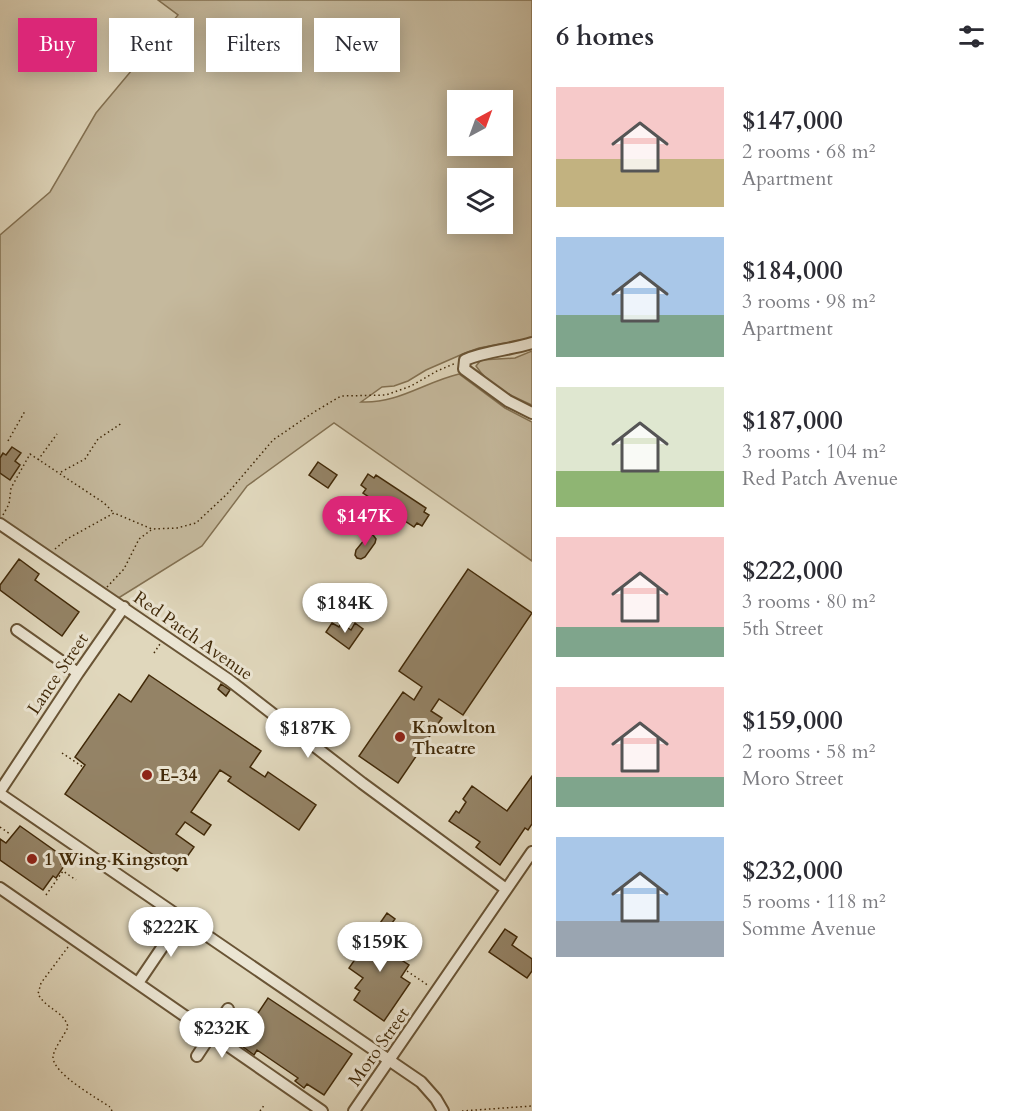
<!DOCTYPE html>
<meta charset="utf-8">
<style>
:root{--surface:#fff;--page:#f2f2f3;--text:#2b2b33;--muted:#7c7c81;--accent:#db2777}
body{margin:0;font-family:Cardo,serif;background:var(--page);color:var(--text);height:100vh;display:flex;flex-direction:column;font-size:22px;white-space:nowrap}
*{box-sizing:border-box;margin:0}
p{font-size:20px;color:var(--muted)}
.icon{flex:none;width:33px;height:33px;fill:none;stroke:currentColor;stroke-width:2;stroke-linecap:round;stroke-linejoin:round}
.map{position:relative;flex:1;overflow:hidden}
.panel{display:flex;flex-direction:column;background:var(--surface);width:480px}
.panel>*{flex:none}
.hud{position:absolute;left:18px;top:18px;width:423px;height:54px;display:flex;gap:12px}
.needle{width:39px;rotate:41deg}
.controls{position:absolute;left:447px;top:90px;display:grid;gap:12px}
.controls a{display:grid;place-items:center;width:66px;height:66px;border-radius:0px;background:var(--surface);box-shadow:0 3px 15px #0003;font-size:30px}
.price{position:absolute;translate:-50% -51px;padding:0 14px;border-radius:21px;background:#fff;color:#222;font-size:20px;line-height:39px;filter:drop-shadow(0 2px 3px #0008)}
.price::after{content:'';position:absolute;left:50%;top:36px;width:18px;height:14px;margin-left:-9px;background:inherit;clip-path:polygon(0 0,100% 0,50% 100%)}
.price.selected{background:var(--accent);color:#fff}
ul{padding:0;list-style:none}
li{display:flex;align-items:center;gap:18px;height:150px;padding:0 24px}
li span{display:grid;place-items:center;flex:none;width:168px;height:120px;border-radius:0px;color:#555}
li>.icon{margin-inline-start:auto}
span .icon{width:72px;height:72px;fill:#fffc;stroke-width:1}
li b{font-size:26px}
h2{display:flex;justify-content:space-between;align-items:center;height:72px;padding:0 24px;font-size:26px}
.chip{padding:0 21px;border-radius:0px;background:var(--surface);box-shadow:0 3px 15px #0003;font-size:21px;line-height:54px}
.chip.selected{background:var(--accent);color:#fff}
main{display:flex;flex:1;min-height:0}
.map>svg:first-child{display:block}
</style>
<main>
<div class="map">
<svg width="532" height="1111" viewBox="0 0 532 1111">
<rect width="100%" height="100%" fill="#e0d7bc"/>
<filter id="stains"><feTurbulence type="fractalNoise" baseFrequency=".00333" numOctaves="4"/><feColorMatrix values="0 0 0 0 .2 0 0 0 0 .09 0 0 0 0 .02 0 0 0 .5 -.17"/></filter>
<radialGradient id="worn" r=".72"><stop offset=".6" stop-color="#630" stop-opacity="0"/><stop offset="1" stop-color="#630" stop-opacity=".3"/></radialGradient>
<path fill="#c5b99d" stroke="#837152" stroke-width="1.5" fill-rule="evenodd" d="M158 0H532V338L479 348 465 353 426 370 408 381 394 386 382 387 361 402C397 404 425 382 459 374L505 408 532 422V561L334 423 247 486 202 546 112 602 0 523V235L50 192 96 113 178 15ZM458 100H502V146H458ZM458 178H502V224H458Z
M532 351V405C511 396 489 386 476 366L481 360 515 358Z"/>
<path fill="#948366" stroke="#412908" stroke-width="1.5" d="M12 447 21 453 15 461 20 465 10 480 0 473V458L3 453 6 455Z
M318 462 337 475 328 488 309 475Z
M368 474 374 478 376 475 426 508 424 512 429 515 422 526 417 523 414 527 363 493 366 489 361 485Z
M369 534 373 535 376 539 375 543 365 557 361 559 357 558 355 555 356 550Z
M19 559 39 574 35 580 79 612 62 636 0 590V585Z
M468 569 532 613 463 715 439 699 431 711 442 718 398 783 359 756 403 692 414 700 422 687 399 671Z
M332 623 339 627 341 623 351 630 355 623 363 629 349 649 326 632Z
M149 675 261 751 250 767 265 777 268 772 316 805 299 830 228 781 231 777 220 770 191 812 211 825 204 835 185 822 176 834 194 847 177 871 65 794 85 765 75 757 119 694 131 702Z
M221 684 230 690 226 696 218 689Z
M532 776V824L528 830 525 828 500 865 476 847 480 842 449 821 456 811 459 813 466 802 463 799 472 786 507 811Z
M20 826 65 858 61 864 64 866 56 878 53 876 43 890 0 860V839L6 843Z
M387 913 395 919 382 936 405 951 400 959 409 965 401 977 410 983 384 1021 354 1000 360 991 355 988 363 978 349 968Z
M505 929 517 937 512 945 532 959V971L527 978 489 952Z
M268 998 352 1054 324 1095 307 1084 304 1088 295 1081 298 1078 257 1050 254 1055 242 1046 244 1042 240 1040Z"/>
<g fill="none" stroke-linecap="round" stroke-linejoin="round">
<g stroke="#695435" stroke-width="14">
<path id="minor" d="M532 343C510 350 485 351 465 360L464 369 508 401 532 413
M0 524 229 680 362 783 506 889
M17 630 78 673
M0 791 78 673 124 607
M0 794 421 1082 436 1099 443 1111
M0 888 322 1111
M138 983 182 918
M197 1056 228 1009
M354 1111 532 852"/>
</g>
<path stroke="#412908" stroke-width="1.5" stroke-dasharray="1.5 3" stroke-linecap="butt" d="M8 441 25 411
M38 460 57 434
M61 472 85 459 98 439 122 423
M3 515 9 504 11 488 30 454 104 503 113 512
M55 549 67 539 114 513 152 529 177 528 196 523 227 494 273 440 314 412 341 396 386 395 411 386 437 371 456 363
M107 587 124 569 139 539 151 530
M170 627 174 622
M154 653 160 644
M62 753 83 767
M0 827 10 834
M46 895 63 871 76 880
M68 947 41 983 38 994C47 1010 64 1011 68 1027 64 1036 54 1048 53 1057 53 1074 97 1098 110 1107L112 1111
M407 971 429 986
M260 1111 265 1104
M462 1111 532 1106"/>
<use href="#minor" stroke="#ebe5d3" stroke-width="10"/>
</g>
<g fill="#8f2418" stroke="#ebe5d3" stroke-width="2">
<circle cx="400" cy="737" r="6"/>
<circle cx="147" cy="775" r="6"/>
<circle cx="32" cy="859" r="6"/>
</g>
<g text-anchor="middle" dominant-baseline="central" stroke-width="6" stroke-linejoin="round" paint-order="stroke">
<g font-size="18" fill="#412908" stroke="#ebe5d3">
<text transform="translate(193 636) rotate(35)">Red Patch Avenue</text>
<text transform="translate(58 674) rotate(-56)">Lance Street</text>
<text transform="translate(379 1047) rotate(-55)">Moro Street</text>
</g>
<g font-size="18" font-weight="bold" fill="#412908" stroke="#ebe5d3" text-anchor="start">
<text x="412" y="727">Knowlton<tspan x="412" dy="21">Theatre</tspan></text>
<text x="159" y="775">E-34</text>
<text x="44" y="859">1 Wing Kingston</text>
</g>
</g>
<rect width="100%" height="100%" filter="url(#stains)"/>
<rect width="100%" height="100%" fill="url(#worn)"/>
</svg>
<div class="controls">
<a><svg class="needle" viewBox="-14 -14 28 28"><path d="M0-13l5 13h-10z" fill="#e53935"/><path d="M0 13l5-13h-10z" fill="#7c7c81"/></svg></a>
<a><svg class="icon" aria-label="layers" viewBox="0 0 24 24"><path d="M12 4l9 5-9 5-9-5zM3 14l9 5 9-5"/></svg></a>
</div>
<b class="price selected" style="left:365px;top:547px">$147K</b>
<b class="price" style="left:345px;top:634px">$184K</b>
<b class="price" style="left:308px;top:759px">$187K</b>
<b class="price" style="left:171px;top:958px">$222K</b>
<b class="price" style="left:380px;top:973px">$159K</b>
<b class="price" style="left:222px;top:1059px">$232K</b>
<div class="hud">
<a class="chip selected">Buy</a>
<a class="chip">Rent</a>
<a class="chip">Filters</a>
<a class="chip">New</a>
</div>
</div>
<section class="panel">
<h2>6 homes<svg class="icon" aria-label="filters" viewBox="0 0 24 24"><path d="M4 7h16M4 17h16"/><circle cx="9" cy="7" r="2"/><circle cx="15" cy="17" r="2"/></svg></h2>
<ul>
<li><span style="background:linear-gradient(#f6c9c9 60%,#c2b280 0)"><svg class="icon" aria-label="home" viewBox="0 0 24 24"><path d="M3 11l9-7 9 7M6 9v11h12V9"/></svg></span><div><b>$147,000</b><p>2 rooms · 68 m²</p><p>Apartment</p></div></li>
<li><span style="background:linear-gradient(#a9c7e8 65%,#7fa58c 0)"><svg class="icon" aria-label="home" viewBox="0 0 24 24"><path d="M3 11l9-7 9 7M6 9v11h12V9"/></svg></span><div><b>$184,000</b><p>3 rooms · 98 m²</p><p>Apartment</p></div></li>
<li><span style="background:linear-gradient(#dfe7d0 70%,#8fb573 0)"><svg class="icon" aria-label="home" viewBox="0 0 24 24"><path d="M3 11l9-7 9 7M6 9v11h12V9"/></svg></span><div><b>$187,000</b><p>3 rooms · 104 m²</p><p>Red Patch Avenue</p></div></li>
<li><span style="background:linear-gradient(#f6c9c9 75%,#7fa58c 0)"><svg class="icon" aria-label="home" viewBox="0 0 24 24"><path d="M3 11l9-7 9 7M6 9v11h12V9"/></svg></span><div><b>$222,000</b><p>3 rooms · 80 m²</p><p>5th Street</p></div></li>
<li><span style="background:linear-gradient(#f6c9c9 75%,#7fa58c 0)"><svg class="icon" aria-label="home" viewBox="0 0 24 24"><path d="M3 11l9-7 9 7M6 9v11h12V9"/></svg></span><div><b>$159,000</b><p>2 rooms · 58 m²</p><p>Moro Street</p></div></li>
<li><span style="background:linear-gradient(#a9c7e8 70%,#9aa5b1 0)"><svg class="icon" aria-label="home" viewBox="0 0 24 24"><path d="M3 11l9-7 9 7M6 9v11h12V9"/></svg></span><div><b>$232,000</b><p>5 rooms · 118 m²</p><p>Somme Avenue</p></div></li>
</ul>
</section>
</main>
